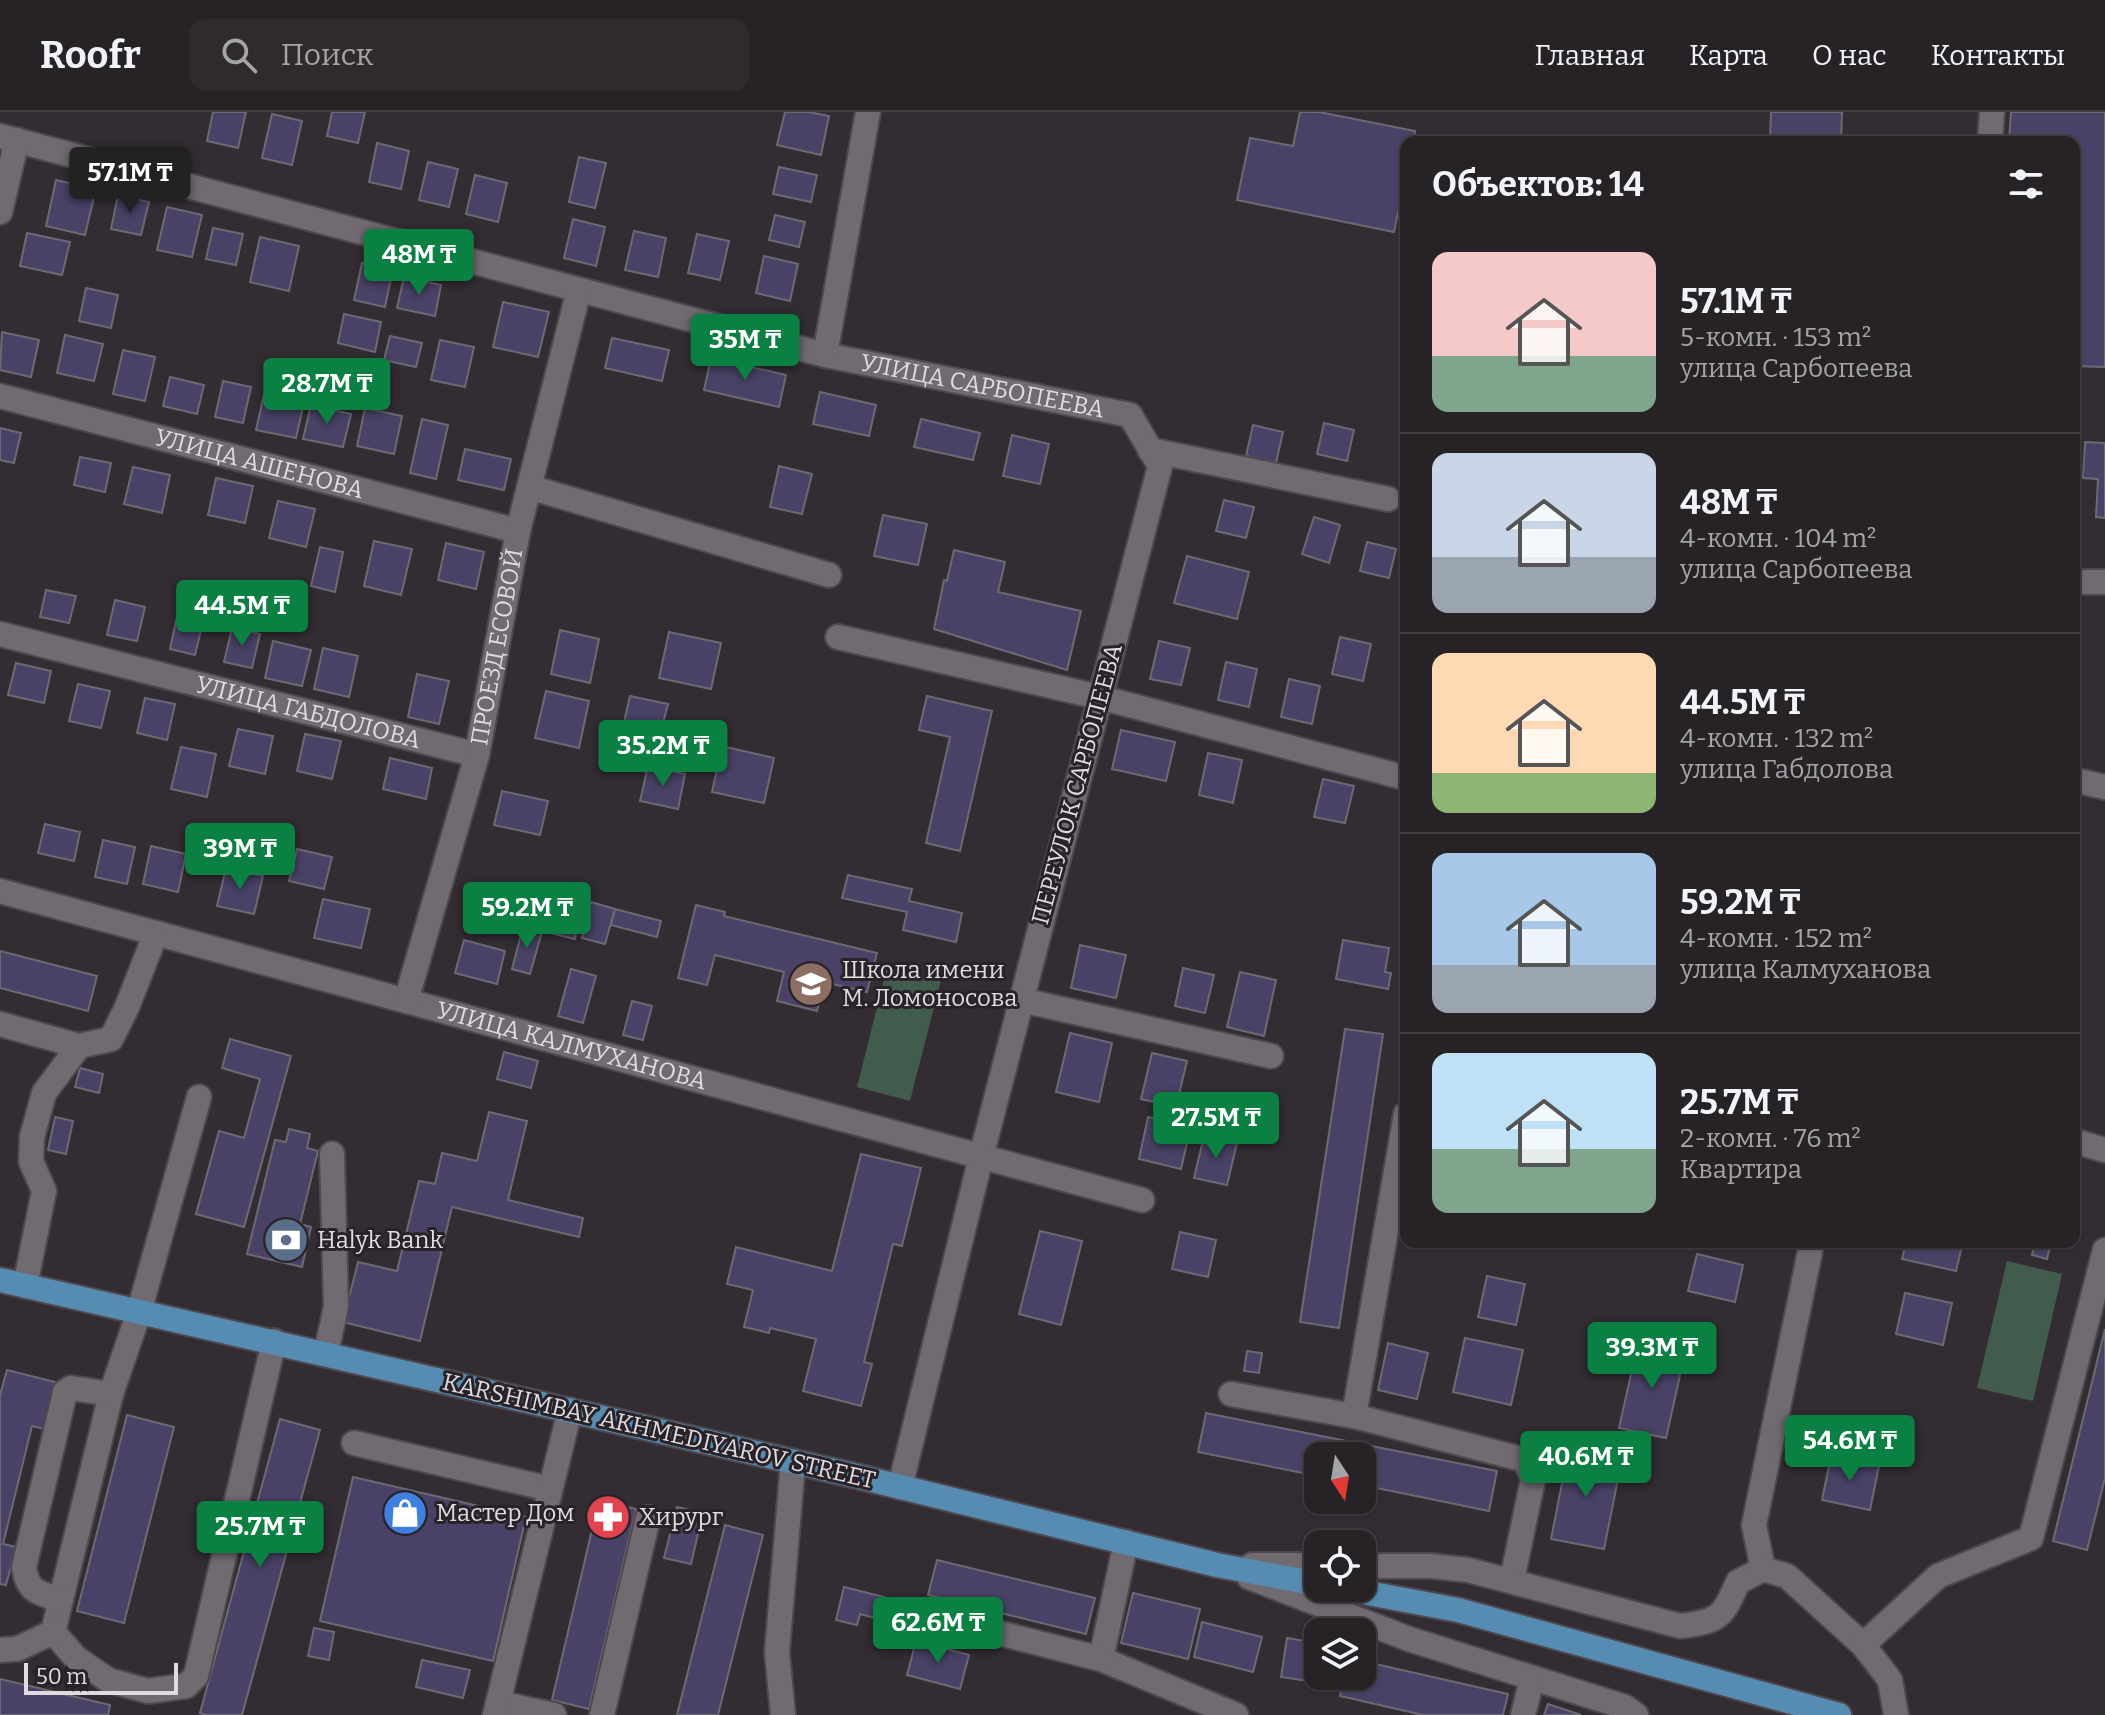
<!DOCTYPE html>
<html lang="ru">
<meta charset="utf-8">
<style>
:root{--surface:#262226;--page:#2e2a2e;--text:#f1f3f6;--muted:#a4a4a7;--line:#423f43;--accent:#0b8043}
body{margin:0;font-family:Bitter,serif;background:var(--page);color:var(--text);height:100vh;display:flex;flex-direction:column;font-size:30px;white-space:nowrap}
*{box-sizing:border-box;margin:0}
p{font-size:26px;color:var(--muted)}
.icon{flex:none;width:44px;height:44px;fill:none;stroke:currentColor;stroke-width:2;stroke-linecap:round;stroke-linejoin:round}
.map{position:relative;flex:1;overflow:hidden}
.side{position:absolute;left:1400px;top:24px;width:680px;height:1112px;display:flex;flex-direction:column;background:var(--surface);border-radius:16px;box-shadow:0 2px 6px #0004,0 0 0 2px var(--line)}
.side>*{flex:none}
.needle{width:52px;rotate:168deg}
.buttons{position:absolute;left:1304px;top:1330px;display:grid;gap:16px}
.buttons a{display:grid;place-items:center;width:72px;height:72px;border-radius:16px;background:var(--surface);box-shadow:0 2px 6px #0004,0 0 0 2px var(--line);font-size:40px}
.scale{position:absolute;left:24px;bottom:20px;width:154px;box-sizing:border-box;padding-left:8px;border:4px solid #dfdbdf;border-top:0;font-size:22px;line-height:28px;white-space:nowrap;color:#dfdbdf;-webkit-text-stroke:6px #292329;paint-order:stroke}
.price{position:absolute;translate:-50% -68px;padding:0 18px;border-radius:8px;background:var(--accent);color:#fff;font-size:26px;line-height:52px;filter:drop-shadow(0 2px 4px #0008)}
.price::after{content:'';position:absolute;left:50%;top:48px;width:24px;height:18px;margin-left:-12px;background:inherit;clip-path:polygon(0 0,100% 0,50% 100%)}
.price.selected{background:#222;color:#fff}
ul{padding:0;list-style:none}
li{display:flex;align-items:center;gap:24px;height:200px;padding:0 32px}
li+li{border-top:2px solid var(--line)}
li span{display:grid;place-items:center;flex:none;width:224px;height:160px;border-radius:16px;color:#555}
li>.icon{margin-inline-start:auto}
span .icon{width:96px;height:96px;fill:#fffc;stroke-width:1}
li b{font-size:34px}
h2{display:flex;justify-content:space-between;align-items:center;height:96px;padding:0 32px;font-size:34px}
header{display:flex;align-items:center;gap:48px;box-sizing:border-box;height:112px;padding:0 40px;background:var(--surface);border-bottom:2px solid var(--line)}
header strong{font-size:38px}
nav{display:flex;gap:44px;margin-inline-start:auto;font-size:28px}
.search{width:560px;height:72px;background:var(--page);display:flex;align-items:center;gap:20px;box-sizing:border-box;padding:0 28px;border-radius:16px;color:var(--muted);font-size:30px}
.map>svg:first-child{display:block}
</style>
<header>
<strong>Roofr</strong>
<div class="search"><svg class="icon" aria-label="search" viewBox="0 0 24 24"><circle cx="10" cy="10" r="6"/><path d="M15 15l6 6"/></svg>Поиск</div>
<nav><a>Главная</a><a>Карта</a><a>О нас</a><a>Контакты</a></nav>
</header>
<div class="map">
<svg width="2105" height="1603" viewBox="0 0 2105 1603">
<rect width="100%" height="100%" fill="#332d33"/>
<path fill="#415b4d" d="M887 855 941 868 910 989 857 975Z
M2007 1149 2062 1162 2033 1289 1977 1276Z"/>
<path fill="#494266" stroke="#6b6a73" stroke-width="2" d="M213 0H246L238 36 207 29Z
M332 0H365L358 31 327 24Z
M785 0H809L829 4 821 43 777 33Z
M1300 0H1319L1415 19 1413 30H1406V62L1394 120 1237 88 1250 26 1293 34Z
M1771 0H1842L1841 30H1770Z
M2011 0H2105V255L2074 254V30H2009Z
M272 2 302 9 292 53 262 46Z
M377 31 409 39 401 77 369 70Z
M579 45 606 51 595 96 569 90Z
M428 50 458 57 449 95 419 88Z
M779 55 817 63 811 90 773 82Z
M475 63 507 71 498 110 466 102Z
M56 68 96 77 85 123 46 114Z
M118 83 149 90 141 123 111 117Z
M167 95 202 103 192 145 157 138Z
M775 103 805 110 799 135 769 128Z
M573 107 605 115 596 154 564 146Z
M213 116 243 122 236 153 206 147Z
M634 119 666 126 658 165 625 158Z
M27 121 70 130 62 163 20 154Z
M697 122 729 129 720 168 688 161Z
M260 125 299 134 289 179 250 170Z
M764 144 798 152 790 189 756 181Z
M362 151 393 157 385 195 354 188Z
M404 165 441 173 435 204 397 196Z
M86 176 118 183 111 216 79 209Z
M503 190 549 200 538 245 493 235Z
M344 202 381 210 375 240 338 231Z
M2 220 39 228 31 265 0 258Z
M65 223 103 232 94 269 57 261Z
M390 224 422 231 416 255 384 248Z
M612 226 669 238 662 269 605 256Z
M440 228 474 235 465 275 431 268Z
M123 238 155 245 145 289 113 282Z
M711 246 786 263 779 295 704 278Z
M170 265 204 273 197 302 163 294Z
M223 269 251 275 243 311 215 305Z
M265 278 305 286 296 326 256 318Z
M820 280 876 293 869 324 813 312Z
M311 293 351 302 343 335 303 327Z
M365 296 402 304 394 342 357 334Z
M422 307 448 313 436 367 410 361Z
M921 307 980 321 973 348 914 335Z
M1324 311 1354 318 1347 349 1317 342Z
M1253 313 1283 320 1276 351 1246 344Z
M0 316 21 321 14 351 0 348Z
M1012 323 1049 332 1040 372 1003 364Z
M2085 330 2105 331V406L2096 405 2098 367 2083 366Z
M465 337 511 347 504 378 458 368Z
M80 345 111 351 105 380 74 373Z
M779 354 812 362 802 402 770 395Z
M133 355 170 363 162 401 124 392Z
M216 366 253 374 245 411 208 403Z
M1224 388 1254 395 1246 426 1216 419Z
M278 389 315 397 306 435 269 426Z
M883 403 927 412 918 453 874 444Z
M1314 405 1340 413 1329 451 1302 442Z
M374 429 412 437 401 483 364 474Z
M1367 430 1396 437 1389 466 1360 459Z
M446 431 484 440 476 477 438 468Z
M320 435 343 440 335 480 311 474Z
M954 438 1005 450 998 480 1081 499 1067 558 934 517 944 468 947 469Z
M1187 444 1249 460 1237 507 1174 491Z
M46 478 76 484 69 511 40 505Z
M115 488 145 495 137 529 107 523Z
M178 500 204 506 195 543 170 537Z
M232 516 260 522 252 556 224 550Z
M560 518 599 527 590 571 551 562Z
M669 520 721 531 711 577 659 566Z
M1340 525 1371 532 1363 569 1332 562Z
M273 529 311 538 302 574 265 566Z
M1159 529 1190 536 1181 573 1150 567Z
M323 536 358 544 349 585 314 577Z
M1226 550 1257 557 1249 595 1218 588Z
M16 551 51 559 44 591 8 583Z
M417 562 449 569 439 612 408 605Z
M1289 567 1320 574 1312 612 1281 605Z
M78 572 110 579 101 616 69 609Z
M546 579 589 589 579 636 535 626Z
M630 584 668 592 659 627 622 619Z
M927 584 992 599 960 739 926 731 950 625 919 618Z
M145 586 175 592 167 628 137 621Z
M238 617 273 624 265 662 229 654Z
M1121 618 1175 630 1166 669 1112 657Z
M305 622 341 629 332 667 297 659Z
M722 634 774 646 764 691 712 680Z
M181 635 216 642 207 685 171 677Z
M1208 641 1242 648 1233 691 1199 683Z
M390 646 432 656 426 687 383 677Z
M648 654 685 662 678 697 640 689Z
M1323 667 1354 674 1345 711 1314 705Z
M502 679 548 689 540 723 494 713Z
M45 712 80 720 74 749 38 741Z
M103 728 135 735 127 772 95 765Z
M151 734 186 742 178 780 143 772Z
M297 737 332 745 324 777 289 769Z
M226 756 263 764 254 802 217 794Z
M848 763 912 777 909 789 962 801 956 830 903 818 907 800 842 786Z
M551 777 584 784 575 827 542 819Z
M323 787 370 797 361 836 314 826Z
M591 790 615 797 605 832 582 826Z
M696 793 725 800 724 804 877 841 867 880 824 870 817 899 777 889 784 860 715 843 707 873 678 866Z
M615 797 661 809 657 825 611 813Z
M523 815 542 820 530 862 512 857Z
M464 828 505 839 497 872 455 861Z
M1343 828 1389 836 1385 860 1391 861 1388 877 1336 867Z
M1080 833 1126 843 1116 886 1071 876Z
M0 839 97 864 88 899 0 876Z
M1183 856 1214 863 1205 901 1175 894Z
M571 857 596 864 583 911 558 904Z
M1240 860 1276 868 1264 924 1227 915Z
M632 889 652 894 643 928 623 923Z
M1345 917 1383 922 1339 1216 1300 1210Z
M1070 921 1112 931 1099 990 1056 980Z
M230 927 291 944 244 1115 196 1102 219 1019 244 1026 260 967 222 956Z
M504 940 538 949 531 976 497 967Z
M1152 941 1187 949 1176 995 1141 987Z
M80 956 103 962 99 981 75 975Z
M489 1000 527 1009 508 1088 583 1106 579 1125 452 1095 420 1229 343 1210 358 1150 397 1159 419 1069 435 1072 442 1041 477 1049Z
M55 1005 73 1009 66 1042 48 1038Z
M1148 1005 1191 1014 1181 1057 1139 1047Z
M289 1017 310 1022 307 1036 318 1039 300 1112 311 1115 302 1155 247 1142 275 1028 286 1030Z
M1204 1024 1237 1031 1227 1073 1194 1066Z
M861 1042 921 1056 902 1134 893 1132 864 1250 872 1252 861 1294 803 1279 816 1227 770 1216 769 1221 744 1215 753 1178 727 1172 736 1135 832 1159Z
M1040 1119 1082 1129 1061 1213 1019 1202Z
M1180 1120 1216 1128 1208 1165 1172 1157Z
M1906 1130H1963L1956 1159 1902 1147Z
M2035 1130H2051L2047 1147 2032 1143Z
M1697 1142 1743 1153 1735 1190 1688 1179Z
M1487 1164 1525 1172 1516 1213 1478 1205Z
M1905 1181 1952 1191 1943 1233 1896 1222Z
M2105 1217V1366L2087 1438 2053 1429Z
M1465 1226 1523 1238 1511 1293 1453 1280Z
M1388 1231 1428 1241 1417 1287 1378 1278Z
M1638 1231 1685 1241 1666 1326 1619 1316Z
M1247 1239 1262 1241 1259 1261 1244 1259Z
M7 1258 55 1270 44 1317 32 1314 3 1432 16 1435 6 1473 0 1472V1283Z
M1206 1301 1497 1359 1489 1399 1362 1373V1344H1318V1364L1198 1340Z
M127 1303 174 1315 124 1511 77 1499Z
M280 1307 320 1318 242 1603H206L200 1601Z
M1569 1336 1622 1347 1604 1437 1551 1427Z
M1831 1344 1879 1354 1870 1398 1822 1388Z
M353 1365 526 1405 493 1549 320 1509Z
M599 1388 636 1397 589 1597 552 1588Z
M677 1395 703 1401 691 1452 664 1446Z
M725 1413 763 1423 718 1603H677Z
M937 1448 1095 1486 1086 1522 928 1483Z
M844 1475 884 1485 879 1507 860 1502 857 1513 836 1508Z
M1133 1481 1200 1497 1188 1547 1121 1531Z
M1202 1510 1262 1525 1253 1560 1194 1545Z
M314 1516 334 1520 329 1548 308 1544Z
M1287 1526 1318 1531V1557L1316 1570 1281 1565Z
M916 1529 969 1543 960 1577 907 1563Z
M422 1548 470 1558 463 1586 416 1575Z
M1362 1549 1508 1582 1503 1603H1423L1340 1584 1344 1564H1362Z
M0 1567 110 1593 108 1603H0Z
M1548 1592 1581 1603H1544Z"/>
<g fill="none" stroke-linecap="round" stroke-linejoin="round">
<g stroke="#4e484e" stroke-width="28">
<g id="minor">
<path id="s1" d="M0 24 825 243 1130 303 1160 354 981 1045 900 1375"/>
<path d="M1990 30 1992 0"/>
<path d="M0 100 17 28"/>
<path d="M825 243 868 0"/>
<path id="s2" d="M0 284 518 419"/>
<path d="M1150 338 1388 387"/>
<path d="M529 375 829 463"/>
<path d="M2074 470H2105"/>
<path id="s3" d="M0 522 477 643"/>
<path d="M838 525 1099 585 1406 666"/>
<path d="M2074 668 2105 675"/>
<path id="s4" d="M0 779 1142 1088"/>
<path d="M1021 888 1271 944"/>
<path id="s5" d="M406 889 477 643 518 419 579 178"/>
<path d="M0 912 79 934"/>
<path d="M199 985 139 1200 111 1282 53 1520 76 1546 108 1568 148 1579 186 1574 196 1564 274 1229"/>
<path d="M2074 1029 2105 1038"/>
<path d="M25 1174 44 1079 31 1049 32 1025 44 981 79 934 111 927 127 895 156 821"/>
<path d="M326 1241 336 1195 332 1042"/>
<path d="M1231 1282 1354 1304 1525 1348 1533 1367 1512 1468"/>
<path d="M1354 1304 1406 1002"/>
<path d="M354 1331 550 1377"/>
<path d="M1126 1430 1101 1547 1236 1603"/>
<path d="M1252 1453H1318"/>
<path d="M1362 1454H1431L1468 1458 1680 1514C1720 1509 1722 1506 1738 1470L1763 1457"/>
<path d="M1763 1457 1754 1413 1812 1130"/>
<path d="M1763 1457 1787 1464 1863 1533 1890 1568 1896 1603"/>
<path d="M1249 1465 1409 1527 1625 1595 1636 1603"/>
<path d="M61 1488C38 1480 28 1481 24 1455L65 1280 71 1276 111 1282"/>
<path d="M932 1504 1101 1547"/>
<path d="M1863 1533 1938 1464 2031 1426 2105 1138"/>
<path d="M0 1538 17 1537 53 1520"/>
<path d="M498 1591 554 1603"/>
<path d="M495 1603 570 1298"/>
<path d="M602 1603 648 1406"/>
<path d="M783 1603 777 1540 793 1350"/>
<path d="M1523 1603 1532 1567"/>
</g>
</g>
<g stroke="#4e484e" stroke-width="28">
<path id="major" d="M0 1168 856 1364 1217 1453 1318 1472
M1341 1476 1458 1498 1839 1603"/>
</g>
<use href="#minor" stroke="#716a71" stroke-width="24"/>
<use href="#major" stroke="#568cb2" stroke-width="24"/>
</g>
<defs>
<g id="school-disc" transform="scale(2.3)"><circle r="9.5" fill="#8d6e63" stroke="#292329"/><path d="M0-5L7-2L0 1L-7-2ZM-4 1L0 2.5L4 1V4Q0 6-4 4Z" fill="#fff"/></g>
<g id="bank-disc" transform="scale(2.3)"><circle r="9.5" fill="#5c6f8a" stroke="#292329"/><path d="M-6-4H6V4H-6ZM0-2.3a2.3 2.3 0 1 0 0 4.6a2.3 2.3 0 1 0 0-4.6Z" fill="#fff"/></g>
<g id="shop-disc" transform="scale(2.3)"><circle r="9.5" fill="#3f7fe0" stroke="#292329"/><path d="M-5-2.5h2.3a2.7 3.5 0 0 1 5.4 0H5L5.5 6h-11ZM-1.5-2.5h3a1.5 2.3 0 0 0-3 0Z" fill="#fff"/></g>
<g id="pharmacy-disc" transform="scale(2.3)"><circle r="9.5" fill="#e0444e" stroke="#292329"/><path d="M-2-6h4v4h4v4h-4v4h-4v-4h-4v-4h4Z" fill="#fff"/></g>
</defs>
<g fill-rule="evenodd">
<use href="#school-disc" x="811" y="872"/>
<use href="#bank-disc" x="286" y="1128"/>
<use href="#shop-disc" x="405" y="1401"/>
<use href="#pharmacy-disc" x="608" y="1405"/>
</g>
<g text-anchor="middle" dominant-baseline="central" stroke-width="6" stroke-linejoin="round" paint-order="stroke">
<g font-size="24" fill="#dfdbdf" stroke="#292329">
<text stroke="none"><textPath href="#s1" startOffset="1014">УЛИЦА САРБОПЕЕВА</textPath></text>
<text stroke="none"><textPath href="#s2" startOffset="268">УЛИЦА АШЕНОВА</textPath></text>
<text stroke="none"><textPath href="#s5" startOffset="366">ПРОЕЗД ЕСОВОЙ</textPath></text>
<text stroke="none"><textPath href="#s3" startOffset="318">УЛИЦА ГАБДОЛОВА</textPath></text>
<text transform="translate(1077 672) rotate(-75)">ПЕРЕУЛОК САРБОПЕЕВА</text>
<text stroke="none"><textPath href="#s4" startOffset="592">УЛИЦА КАЛМУХАНОВА</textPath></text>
<text transform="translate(659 1319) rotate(13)">KARSHIMBAY AKHMEDIYAROV STREET</text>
</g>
<g font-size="24" fill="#dfdbdf" stroke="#292329" text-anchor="start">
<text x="842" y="858">Школа имени<tspan x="842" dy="28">М. Ломоносова</tspan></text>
<text x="317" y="1128">Halyk Bank</text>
<text x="436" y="1401">Мастер Дом</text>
<text x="639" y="1405">Хирург</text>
</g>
</g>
</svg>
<div class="buttons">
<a><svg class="needle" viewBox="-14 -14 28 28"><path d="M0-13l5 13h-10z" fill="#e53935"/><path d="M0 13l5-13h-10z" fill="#a4a4a7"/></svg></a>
<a><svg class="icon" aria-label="locate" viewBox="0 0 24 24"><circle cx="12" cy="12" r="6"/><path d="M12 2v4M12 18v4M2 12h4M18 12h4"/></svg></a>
<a><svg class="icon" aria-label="layers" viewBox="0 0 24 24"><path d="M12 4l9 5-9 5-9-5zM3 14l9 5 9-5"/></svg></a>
</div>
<div class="scale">50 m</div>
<b class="price selected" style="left:130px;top:103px">57.1M ₸</b>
<b class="price" style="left:419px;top:185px">48M ₸</b>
<b class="price" style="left:745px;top:270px">35M ₸</b>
<b class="price" style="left:327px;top:314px">28.7M ₸</b>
<b class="price" style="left:242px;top:536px">44.5M ₸</b>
<b class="price" style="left:663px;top:676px">35.2M ₸</b>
<b class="price" style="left:240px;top:779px">39M ₸</b>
<b class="price" style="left:527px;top:838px">59.2M ₸</b>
<b class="price" style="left:1216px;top:1048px">27.5M ₸</b>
<b class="price" style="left:1652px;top:1278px">39.3M ₸</b>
<b class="price" style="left:1850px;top:1371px">54.6M ₸</b>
<b class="price" style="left:1586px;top:1387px">40.6M ₸</b>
<b class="price" style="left:260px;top:1457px">25.7M ₸</b>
<b class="price" style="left:938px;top:1553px">62.6M ₸</b>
<section class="side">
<h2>Объектов: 14<svg class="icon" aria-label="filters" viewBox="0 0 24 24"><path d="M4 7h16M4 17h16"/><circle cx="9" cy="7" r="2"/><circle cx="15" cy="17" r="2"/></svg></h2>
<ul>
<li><span style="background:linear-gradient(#f6c9c9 65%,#7fa58c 0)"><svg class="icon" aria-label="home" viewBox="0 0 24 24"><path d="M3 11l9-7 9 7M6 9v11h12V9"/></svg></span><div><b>57.1M ₸</b><p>5-комн. · 153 m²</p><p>улица Сарбопеева</p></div></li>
<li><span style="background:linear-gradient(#c9d6e8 65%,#9aa5b1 0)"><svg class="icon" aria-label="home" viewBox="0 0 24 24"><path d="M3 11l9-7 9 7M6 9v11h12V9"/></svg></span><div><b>48M ₸</b><p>4-комн. · 104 m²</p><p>улица Сарбопеева</p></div></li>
<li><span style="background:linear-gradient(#ffd9b3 75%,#8fb573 0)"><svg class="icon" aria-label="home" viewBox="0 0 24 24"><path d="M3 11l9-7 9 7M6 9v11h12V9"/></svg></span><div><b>44.5M ₸</b><p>4-комн. · 132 m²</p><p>улица Габдолова</p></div></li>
<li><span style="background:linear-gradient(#a9c7e8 70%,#9aa5b1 0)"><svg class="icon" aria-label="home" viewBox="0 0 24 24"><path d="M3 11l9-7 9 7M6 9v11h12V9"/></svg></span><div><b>59.2M ₸</b><p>4-комн. · 152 m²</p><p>улица Калмуханова</p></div></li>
<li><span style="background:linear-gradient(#bfe0f5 60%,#7fa58c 0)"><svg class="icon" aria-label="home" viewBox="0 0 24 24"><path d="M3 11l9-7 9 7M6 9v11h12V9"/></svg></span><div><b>25.7M ₸</b><p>2-комн. · 76 m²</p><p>Квартира</p></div></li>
</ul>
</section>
</div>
